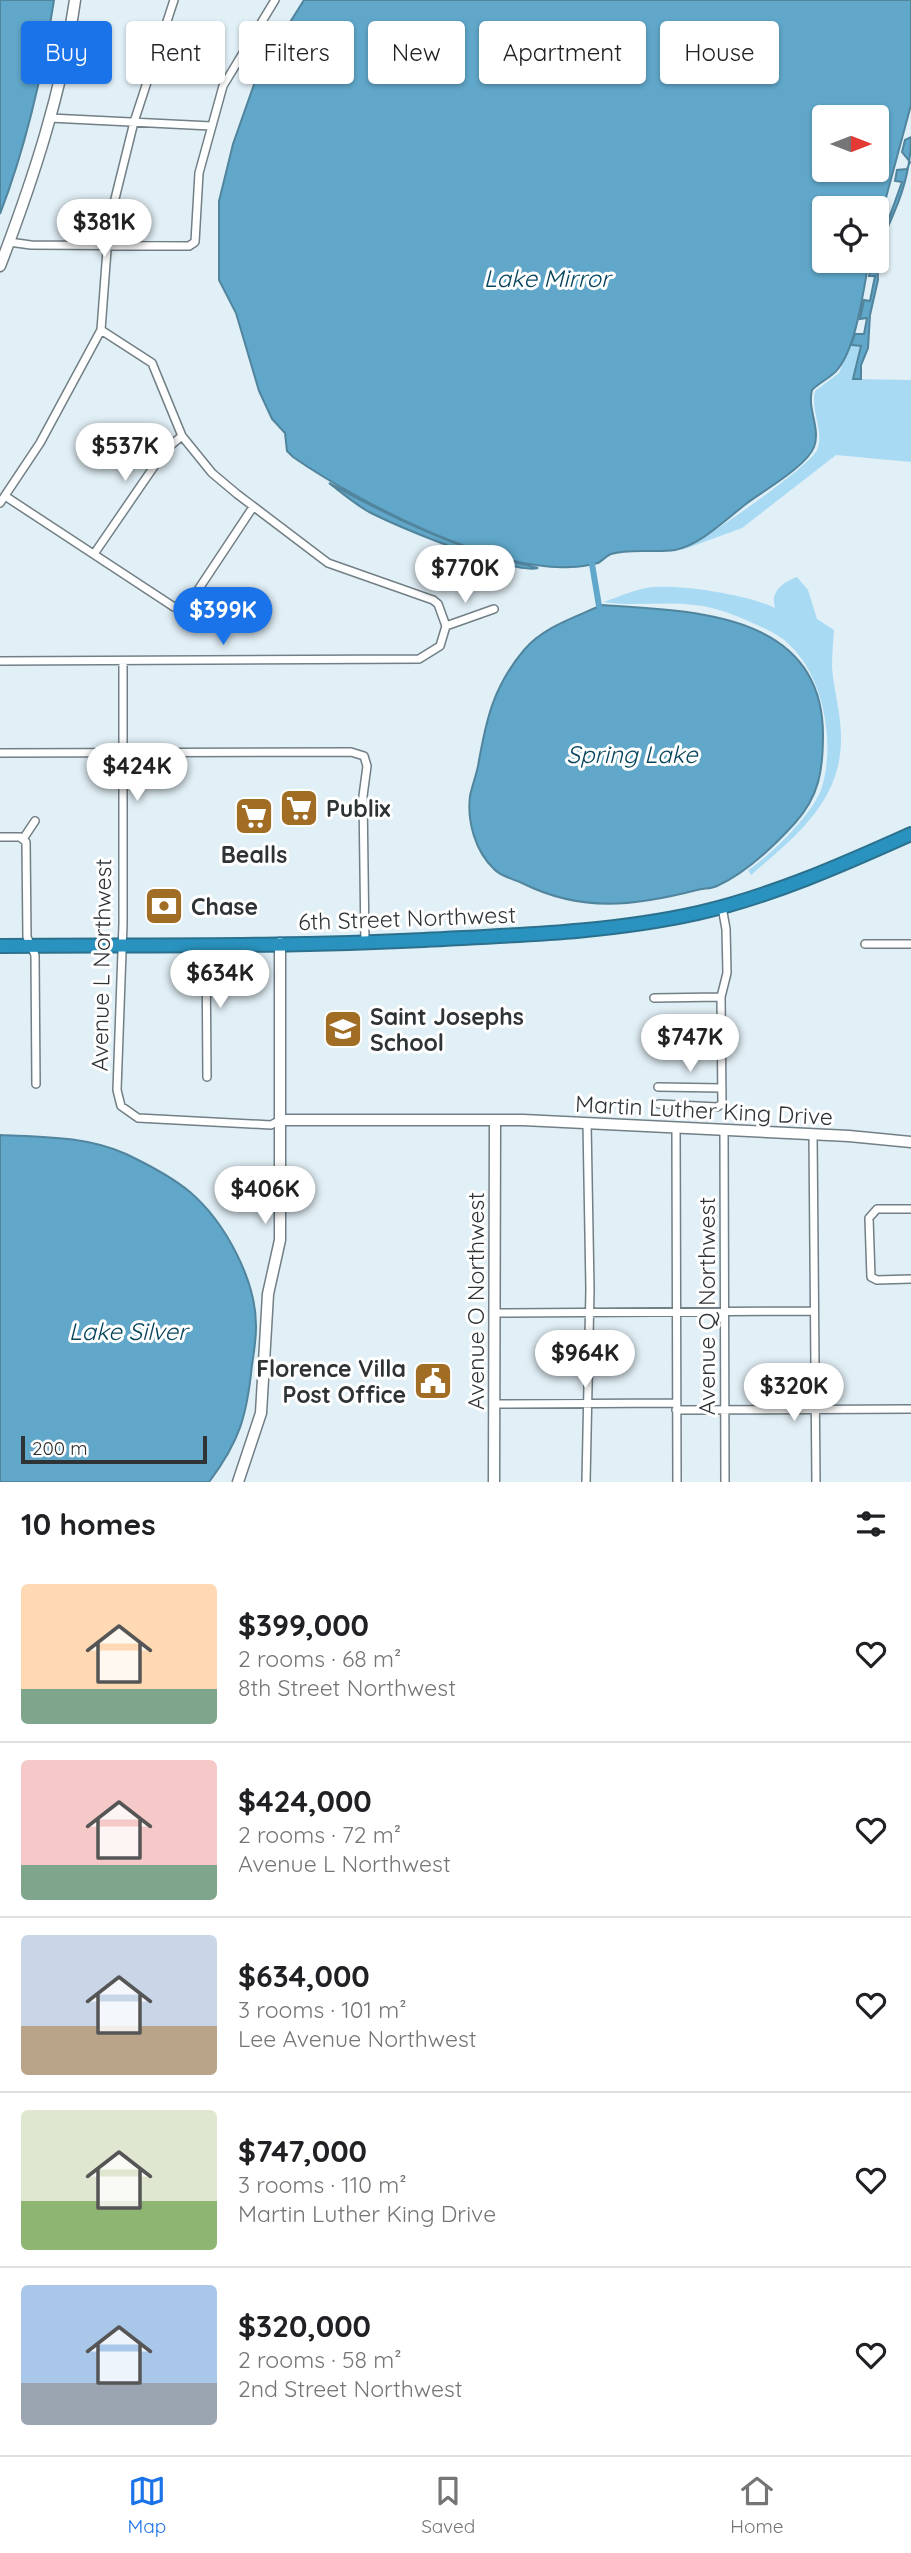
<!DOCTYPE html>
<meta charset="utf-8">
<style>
:root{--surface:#fff;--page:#f2f2f2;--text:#202124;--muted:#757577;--line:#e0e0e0;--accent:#1a73e8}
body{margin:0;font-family:Quicksand,sans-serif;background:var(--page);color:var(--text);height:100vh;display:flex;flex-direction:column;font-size:26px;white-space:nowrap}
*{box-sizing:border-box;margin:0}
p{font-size:23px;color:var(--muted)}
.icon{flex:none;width:38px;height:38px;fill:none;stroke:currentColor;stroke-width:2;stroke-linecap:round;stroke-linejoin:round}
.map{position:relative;height:1482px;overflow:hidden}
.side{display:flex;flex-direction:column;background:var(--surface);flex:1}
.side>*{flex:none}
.hud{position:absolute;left:21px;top:21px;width:870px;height:63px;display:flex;gap:14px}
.needle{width:46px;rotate:90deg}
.controls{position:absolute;left:812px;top:105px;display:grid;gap:14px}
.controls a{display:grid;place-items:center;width:77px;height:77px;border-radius:7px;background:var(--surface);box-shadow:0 2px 5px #0004;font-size:35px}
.scale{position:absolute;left:21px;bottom:18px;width:186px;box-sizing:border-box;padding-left:7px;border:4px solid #2e3336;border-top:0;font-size:19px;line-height:24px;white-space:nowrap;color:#2e3336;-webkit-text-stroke:5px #fff;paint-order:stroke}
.price{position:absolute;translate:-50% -60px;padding:0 16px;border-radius:24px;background:#fff;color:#222;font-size:23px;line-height:46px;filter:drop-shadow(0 2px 4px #0008)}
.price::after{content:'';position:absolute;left:50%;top:42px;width:21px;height:16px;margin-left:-10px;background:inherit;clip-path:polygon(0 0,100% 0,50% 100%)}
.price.current{background:var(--accent);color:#fff}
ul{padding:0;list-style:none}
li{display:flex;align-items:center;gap:21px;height:175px;padding:0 21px}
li+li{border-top:2px solid var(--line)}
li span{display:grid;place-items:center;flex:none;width:196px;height:140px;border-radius:7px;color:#555}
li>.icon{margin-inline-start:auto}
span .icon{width:84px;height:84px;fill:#fffc;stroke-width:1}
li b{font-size:30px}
h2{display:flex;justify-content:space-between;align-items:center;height:84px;padding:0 21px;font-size:30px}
.tag{padding:0 24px;border-radius:7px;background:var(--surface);box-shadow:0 2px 5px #0004;font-size:24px;line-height:63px}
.tag.current{background:var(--accent);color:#fff}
.dock{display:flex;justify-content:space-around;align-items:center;height:98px;border-top:2px solid var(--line);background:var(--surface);font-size:19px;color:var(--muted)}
.dock a{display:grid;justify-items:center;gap:4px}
.dock .current{color:var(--accent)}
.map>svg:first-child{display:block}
</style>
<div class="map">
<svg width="911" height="1482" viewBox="0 0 911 1482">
<rect width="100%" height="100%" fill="#e1eff6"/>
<path fill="#a8daf4" d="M851 345H861L854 379 911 380V462L836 455 742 528 682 550C705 539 807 469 817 450 825 432 810 410 815 391L839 373Z
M797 577 808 590 817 619 834 630C833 643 832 656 832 668 834 691 841 714 841 737 842 801 795 837 751 875L748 870C770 856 814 813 822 787 837 737 821 656 770 631 746 620 720 607 694 605 664 601 633 607 604 602 617 597 632 591 646 588 675 583 749 595 775 608 770 592 783 582 797 577Z"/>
<path fill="#60a7c9" stroke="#51849d" stroke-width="2" fill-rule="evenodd" d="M0 0H54C43 72 26 146 0 214Z
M304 0H911V105L877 231V208H824V261H869C863 291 857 345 838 369 832 377 820 382 812 390 807 409 821 429 814 447 807 466 763 491 746 504 725 520 700 545 675 550 655 553 630 548 611 554 606 556 602 561 598 563 590 565 579 567 571 567 492 572 358 502 293 457L287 451 285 433 272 419 259 391 236 313 219 280V201L233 144 258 73ZM824 117H877V170H824Z
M911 137C911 176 897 209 880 243L902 182 895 181 897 170 907 169 910 162 902 152 905 140Z
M877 256 878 280 870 315 868 348 861 365V379H853L861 346 851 345 855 334H864L867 318 860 319 864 300 870 301 875 276H869L872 262 876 263Z
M329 483C396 520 464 552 538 568 512 575 397 526 369 512 355 504 342 493 329 483Z
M602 605C692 611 823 612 823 735 823 771 819 796 795 823 774 846 746 873 717 886 711 889 703 888 697 890 635 906 582 913 522 883 513 879 500 876 494 869 475 851 467 821 470 796 472 786 476 776 478 766 486 720 493 687 524 650 543 627 576 617 602 605Z
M0 1135C42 1137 86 1136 126 1154 147 1164 172 1177 190 1192 225 1222 257 1281 256 1328 256 1340 254 1352 252 1365 247 1415 240 1441 209 1482H0Z"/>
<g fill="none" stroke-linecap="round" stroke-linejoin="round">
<path stroke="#60a7c9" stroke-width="6" d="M592 564 599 606"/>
<g stroke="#727f85" stroke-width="10">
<path id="street" d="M50 118 211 126
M9 242 31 245 189 246 195 242 199 173 223 86 275 0
M101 330 152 363 182 436 212 473 237 494 328 563 433 600 438 604 446 626
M5 496 174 607 184 606 194 596 253 507
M0 503 40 443 101 330 109 223 134 122 174 0
M94 554 166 449 182 436
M446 626 494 609
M0 661 419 659 440 646 446 626
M123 661V924L117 1090 121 1106 138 1118 271 1125 280 1120
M0 753 351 752 364 756 367 766 363 796 365 943
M0 837H20L26 842 27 937 35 955 36 1084
M23 839 35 821
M206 944 207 1077
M865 944H911
M654 998 721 997
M654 1044 721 1042
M658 1087 722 1088
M659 1104 717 1107 722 1104 721 997 727 973 726 929 722 907
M676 1127 677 1482
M724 1130 725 1482
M813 1134 816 1482
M911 1209H877L869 1218 871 1277 877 1280 911 1279
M495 1313 814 1311
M494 1404 676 1403
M676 1410 911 1409
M586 1482 590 1289 587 1123"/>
</g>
<g stroke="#727f85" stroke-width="13">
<path id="secondary" d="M0 266C33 180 62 92 75 0
M280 1120H523L849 1136 911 1142
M238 1482 261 1413 268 1294 280 1240V943
M494 1482 495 1120"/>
</g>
<g stroke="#2b718e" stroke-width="16">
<path id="highway" d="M0 946C141 945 283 947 424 940 516 935 608 933 698 913 772 896 842 865 911 834"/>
</g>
<use href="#street" stroke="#fff" stroke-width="7"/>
<use href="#secondary" stroke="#fff" stroke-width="10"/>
<use href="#highway" stroke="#2a92be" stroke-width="12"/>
</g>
<defs>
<g id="supermarket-square" transform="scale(2.0125)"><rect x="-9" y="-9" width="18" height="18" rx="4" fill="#a16d25" stroke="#fff"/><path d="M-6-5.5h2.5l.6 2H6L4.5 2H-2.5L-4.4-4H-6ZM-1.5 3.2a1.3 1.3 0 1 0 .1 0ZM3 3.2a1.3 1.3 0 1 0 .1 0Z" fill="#fff"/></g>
<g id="bank-square" transform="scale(2.0125)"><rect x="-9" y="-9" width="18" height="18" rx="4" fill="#a16d25" stroke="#fff"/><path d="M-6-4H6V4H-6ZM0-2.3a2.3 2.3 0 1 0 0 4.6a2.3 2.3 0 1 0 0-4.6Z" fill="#fff"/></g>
<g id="school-square" transform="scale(2.0125)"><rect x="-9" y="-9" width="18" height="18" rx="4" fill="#a16d25" stroke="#fff"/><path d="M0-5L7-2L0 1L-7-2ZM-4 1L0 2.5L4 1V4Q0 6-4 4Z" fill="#fff"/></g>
<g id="civic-square" transform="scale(2.0125)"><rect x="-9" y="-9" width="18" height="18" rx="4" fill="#a16d25" stroke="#fff"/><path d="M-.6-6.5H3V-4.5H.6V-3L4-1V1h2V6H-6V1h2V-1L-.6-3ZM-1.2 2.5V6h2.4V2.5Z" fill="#fff"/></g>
</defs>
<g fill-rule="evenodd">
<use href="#supermarket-square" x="299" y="808"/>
<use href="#supermarket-square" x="254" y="816"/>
<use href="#bank-square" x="164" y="906"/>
<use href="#school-square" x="343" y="1029"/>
<use href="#civic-square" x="433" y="1381"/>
</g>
<g text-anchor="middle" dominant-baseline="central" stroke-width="6" stroke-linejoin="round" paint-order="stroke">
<g font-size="23" font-weight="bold" fill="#2e3336" stroke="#fff" text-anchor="start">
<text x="326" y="808">Publix</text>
<text x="254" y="854" text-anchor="middle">Bealls</text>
<text x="191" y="906">Chase</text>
<text x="370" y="1016">Saint Josephs<tspan x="370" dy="26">School</tspan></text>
<text x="406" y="1368" text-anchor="end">Florence Villa<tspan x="406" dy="26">Post Office</tspan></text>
</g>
<g font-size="23" fill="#2e3336" stroke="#fff">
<text transform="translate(407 918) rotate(-2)">6th Street Northwest</text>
<text transform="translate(101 965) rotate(-89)">Avenue L Northwest</text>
<text transform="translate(704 1110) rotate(3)">Martin Luther King Drive</text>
<text transform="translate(475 1301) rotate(-90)">Avenue O Northwest</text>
<text transform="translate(706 1306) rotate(-90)">Avenue Q Northwest</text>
</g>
<g font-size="24" font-style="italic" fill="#07455d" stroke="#fff">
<text x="547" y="278">Lake Mirror</text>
<text x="632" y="754">Spring Lake</text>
<text x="128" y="1331">Lake Silver</text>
</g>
</g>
</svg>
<div class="controls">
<a><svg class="needle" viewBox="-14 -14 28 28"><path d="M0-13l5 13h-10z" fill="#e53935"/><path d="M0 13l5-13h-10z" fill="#757577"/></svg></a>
<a><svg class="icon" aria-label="locate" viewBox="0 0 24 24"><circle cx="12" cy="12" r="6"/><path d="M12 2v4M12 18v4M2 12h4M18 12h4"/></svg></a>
</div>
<div class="scale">200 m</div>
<b class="price" style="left:104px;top:259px">$381K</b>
<b class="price" style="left:125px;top:483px">$537K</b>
<b class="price" style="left:465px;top:605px">$770K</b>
<b class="price current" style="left:223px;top:647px">$399K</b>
<b class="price" style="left:137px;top:803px">$424K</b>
<b class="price" style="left:220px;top:1010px">$634K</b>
<b class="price" style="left:690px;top:1074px">$747K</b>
<b class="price" style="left:265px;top:1226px">$406K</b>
<b class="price" style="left:585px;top:1390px">$964K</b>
<b class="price" style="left:794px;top:1423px">$320K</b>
<div class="hud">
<a class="tag current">Buy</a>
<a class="tag">Rent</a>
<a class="tag">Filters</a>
<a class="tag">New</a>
<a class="tag">Apartment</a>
<a class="tag">House</a>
</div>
</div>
<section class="side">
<h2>10 homes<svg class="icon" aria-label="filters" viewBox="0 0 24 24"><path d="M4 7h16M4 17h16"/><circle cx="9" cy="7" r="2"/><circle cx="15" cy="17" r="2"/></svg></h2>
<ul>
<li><span style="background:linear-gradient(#ffd9b3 75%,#7fa58c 0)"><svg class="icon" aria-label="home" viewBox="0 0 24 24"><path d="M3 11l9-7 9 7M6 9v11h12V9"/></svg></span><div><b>$399,000</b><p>2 rooms · 68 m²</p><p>8th Street Northwest</p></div><svg class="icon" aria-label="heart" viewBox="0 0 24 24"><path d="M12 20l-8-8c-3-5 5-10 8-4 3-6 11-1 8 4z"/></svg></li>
<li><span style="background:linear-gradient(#f6c9c9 75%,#7fa58c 0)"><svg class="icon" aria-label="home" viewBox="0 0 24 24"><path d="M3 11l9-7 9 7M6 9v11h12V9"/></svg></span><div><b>$424,000</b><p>2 rooms · 72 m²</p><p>Avenue L Northwest</p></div><svg class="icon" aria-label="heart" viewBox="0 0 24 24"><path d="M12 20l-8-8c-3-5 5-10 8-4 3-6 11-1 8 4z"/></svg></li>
<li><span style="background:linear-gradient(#c9d6e8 65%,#b9a48a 0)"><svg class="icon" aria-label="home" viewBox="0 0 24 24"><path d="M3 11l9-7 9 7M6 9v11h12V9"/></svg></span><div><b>$634,000</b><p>3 rooms · 101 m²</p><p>Lee Avenue Northwest</p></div><svg class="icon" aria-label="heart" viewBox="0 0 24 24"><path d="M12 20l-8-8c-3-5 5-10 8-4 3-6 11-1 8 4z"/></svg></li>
<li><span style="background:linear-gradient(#dfe7d0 65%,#8fb573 0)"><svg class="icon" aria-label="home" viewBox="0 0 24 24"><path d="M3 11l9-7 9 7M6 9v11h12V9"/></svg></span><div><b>$747,000</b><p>3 rooms · 110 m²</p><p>Martin Luther King Drive</p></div><svg class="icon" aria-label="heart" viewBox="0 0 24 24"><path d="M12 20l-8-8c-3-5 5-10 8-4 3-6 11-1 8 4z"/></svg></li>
<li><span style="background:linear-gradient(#a9c7e8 70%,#9aa5b1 0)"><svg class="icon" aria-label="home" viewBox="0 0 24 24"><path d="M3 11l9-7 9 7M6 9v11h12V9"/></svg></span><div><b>$320,000</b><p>2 rooms · 58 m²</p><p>2nd Street Northwest</p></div><svg class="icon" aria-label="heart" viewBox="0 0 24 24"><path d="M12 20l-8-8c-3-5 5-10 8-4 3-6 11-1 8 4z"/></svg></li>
</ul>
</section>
<nav class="dock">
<a class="current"><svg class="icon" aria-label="map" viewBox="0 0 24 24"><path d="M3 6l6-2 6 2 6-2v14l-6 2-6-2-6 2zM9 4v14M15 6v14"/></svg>Map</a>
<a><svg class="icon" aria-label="saved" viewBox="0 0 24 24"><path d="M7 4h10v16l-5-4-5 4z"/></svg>Saved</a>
<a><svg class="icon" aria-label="home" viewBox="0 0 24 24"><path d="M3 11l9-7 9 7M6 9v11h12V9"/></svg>Home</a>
</nav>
